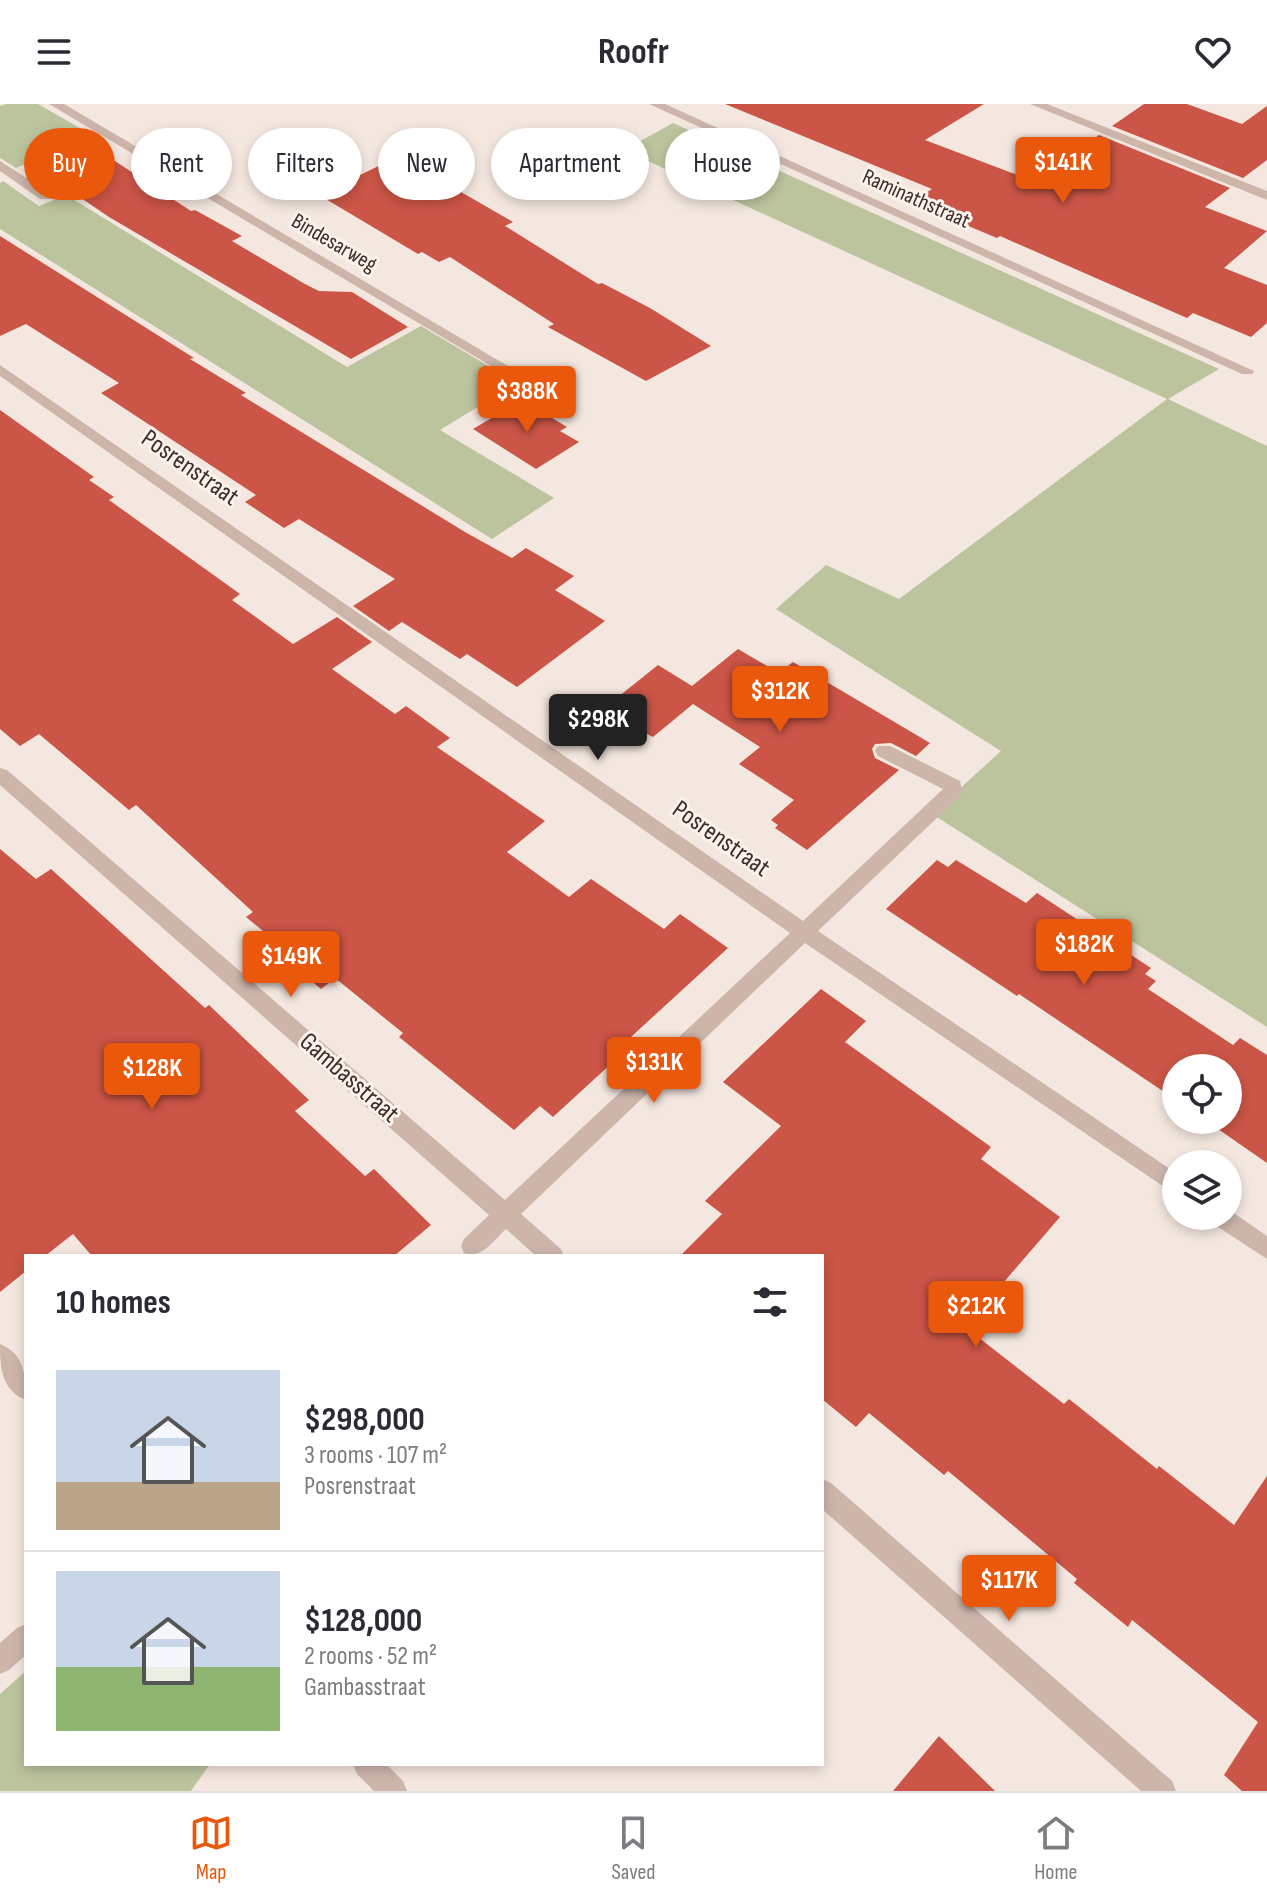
<!DOCTYPE html>
<meta charset="utf-8">
<style>
:root{--surface:#fff;--page:#f2f2f3;--text:#2b2b33;--muted:#7c7c81;--line:#e1e1e2;--accent:#ea580c}
body{margin:0;font-family:"Sofia Sans Condensed",sans-serif;background:var(--page);color:var(--text);height:100vh;display:flex;flex-direction:column;font-size:30px;white-space:nowrap}
*{box-sizing:border-box;margin:0}
p{font-size:26px;color:var(--muted)}
.icon{flex:none;width:44px;height:44px;fill:none;stroke:currentColor;stroke-width:2;stroke-linecap:round;stroke-linejoin:round}
.map{position:relative;flex:1;overflow:hidden}
.sheet{position:absolute;left:24px;top:1150px;width:800px;height:512px;display:flex;flex-direction:column;background:var(--surface);border-radius:0px;box-shadow:0 4px 12px #0003}
.sheet>*{flex:none}
.hud{position:absolute;left:24px;top:24px;width:800px;height:72px;display:flex;gap:16px}
.controls{position:absolute;left:1162px;top:950px;display:grid;gap:16px}
.controls a{display:grid;place-items:center;width:80px;height:80px;border-radius:50%;background:var(--surface);box-shadow:0 4px 12px #0003;font-size:40px}
.price{position:absolute;translate:-50% -68px;padding:0 18px;border-radius:8px;background:var(--accent);color:#fff;font-size:26px;line-height:52px;filter:drop-shadow(0 2px 4px #0008)}
.price::after{content:'';position:absolute;left:50%;top:48px;width:24px;height:18px;margin-left:-12px;background:inherit;clip-path:polygon(0 0,100% 0,50% 100%)}
.price.current{background:#222;color:#fff}
ul{padding:0;list-style:none}
li{display:flex;align-items:center;gap:24px;height:200px;padding:0 32px}
li+li{border-top:2px solid var(--line)}
li span{display:grid;place-items:center;flex:none;width:224px;height:160px;border-radius:0px;color:#555}
li>.icon{margin-inline-start:auto}
span .icon{width:96px;height:96px;fill:#fffc;stroke-width:1}
li b{font-size:34px}
h2{display:flex;justify-content:space-between;align-items:center;height:96px;padding:0 32px;font-size:34px}
.pill{padding:0 28px;border-radius:36px;background:var(--surface);box-shadow:0 4px 12px #0003;font-size:28px;line-height:72px}
.pill.current{background:var(--accent);color:#fff}
header{display:flex;justify-content:space-between;align-items:center;height:104px;padding:0 32px;background:var(--surface);font-size:36px;font-weight:700}
.tab-bar{display:flex;justify-content:space-around;align-items:center;height:112px;border-top:2px solid var(--line);background:var(--surface);font-size:22px;color:var(--muted)}
.tab-bar a{display:grid;justify-items:center;gap:4px}
.tab-bar .current{color:var(--accent)}
.map>svg:first-child{display:block}
</style>
<header><svg class="icon" aria-label="menu" viewBox="0 0 24 24"><path d="M4 6h16M4 12h16M4 18h16"/></svg>Roofr<svg class="icon" aria-label="heart" viewBox="0 0 24 24"><path d="M12 20l-8-8c-3-5 5-10 8-4 3-6 11-1 8 4z"/></svg></header>
<div class="map">
<svg width="1267" height="1687" viewBox="0 0 1267 1687">
<rect width="100%" height="100%" fill="#f4e7df"/>
<path fill="#bcc49e" d="M6 0H38L92 31 16 64 0 54V2Z
M673 19 1219 265 1168 295 1267 342V923L932 710 1001 647 776 505 826 461 899 495 1167 295 624 46Z
M3 77 39 102 66 91 347 263 421 222 517 279 440 326 554 394 492 435 0 125V79Z
M26 1567V1660H210L191 1687H0V1590Z"/>
<path fill="#cb5546" d="M725 0H984L925 36 1020 72 1056 47 1069 52 1099 31 1230 84 1205 103 1267 127 1224 164 1267 181V219L1251 233 1193 209 1187 214 1000 132 997 134 930 106 939 100 921 92 932 85Z
M1144 0H1187L1242 20 1267 2V56L1243 74 1112 22Z
M86 38 191 107 195 106 242 132 232 137 305 180 319 187 352 188 408 223 351 255 109 113 31 60Z
M395 54 423 66 513 118 505 122 598 180 602 179 650 204 711 242 646 277 548 223 554 220 450 153 439 158 422 148 418 150 319 91Z
M0 132 194 254 190 255 246 289 241 291 465 428 512 454 526 444 574 472 555 486 605 517 517 583 467 550 460 555 402 518 389 527 353 502 395 475 299 415 284 424 245 398 256 391 101 289 119 279 26 220 0 232Z
M522 296 567 323 560 327 579 338 536 365 473 325Z
M0 306 94 373 89 376 114 393 109 396 240 490 232 496 293 540 337 513 372 538 332 565 395 610 406 602 450 634 437 643 545 717 507 748 569 793 591 775 664 825 680 810 728 844 620 943 625 947 553 1013 540 1002 514 1026 399 933 403 929 335 874 321 885 291 860 297 855 246 813 253 808 136 701 129 706 39 630 20 642 0 625Z
M738 545 779 569 793 558 930 639 916 652 891 639 875 640 872 645 875 654 899 666 807 746 775 724 778 721 771 716 794 696 739 660 760 643 693 600 653 633 647 630 640 635 598 609 658 561 692 582Z
M0 745 36 775 51 765 205 904 209 901 309 996 295 1007 365 1072 374 1065 431 1121 394 1152H92L73 1130 45 1152H26V1167L0 1188Z
M937 756 948 763 956 756 1026 799 1037 789 1151 864 1145 870 1156 877 1148 885 1233 941 1240 934 1267 951V1059L1205 1016H1228V964H1176V996L1019 890 1017 892 886 805Z
M821 885 866 917 845 938 991 1043 981 1055 1060 1113 965 1223 1064 1300 1069 1295 1157 1365 1159 1362 1234 1421 1267 1372V1687H1242L1224 1671 1258 1618 1132 1516 1128 1523 1074 1479 1077 1475 948 1367 944 1371 869 1309 856 1323 822 1295V1152H680L722 1110 705 1097 781 1022 723 978Z
M939 1632 995 1687H893Z"/>
<g fill="none" stroke-linecap="round" stroke-linejoin="round">
<path fill="#cdb5aa" fill-rule="evenodd" d="M49 0H64L557 291 555 294H545Z
M649 0H665L1254 267 1252 270H1242Z
M1030 0H1047L1267 87V96Z
M0 57 50 89V95H40L0 67Z
M0 261 803 817 943 685 878 652 875 647 878 642H890L960 677 962 687 960 692 818 827 1176 1069V1091L805 839 521 1110 561 1145 564 1152H536L506 1125C494 1136 481 1156 464 1149L461 1142 464 1135 489 1111 0 681V664L7 666 505 1096 790 829 0 272Z
M1228 1105 1267 1132V1155L1212 1119 1209 1112H1228Z
M0 1240C25 1250 26 1272 26 1296 1 1286 0 1263 0 1240Z
M822 1375 831 1379 1172 1677 1176 1687H1141L822 1405Z
M26 1520V1551L9 1566 0 1570V1539L17 1524Z
M353 1660H386L403 1677 407 1687H374L357 1670Z"/>
</g>
<g text-anchor="middle" dominant-baseline="central" stroke-width="6" stroke-linejoin="round" paint-order="stroke">
<g font-size="22" fill="#3a2d2a" stroke="#fbf2ec">
<text transform="translate(916 95) rotate(24)">Raminathstraat</text>
<text transform="translate(334 139) rotate(30)">Bindesarweg</text>
</g>
<g font-size="26" fill="#3a2d2a" stroke="#fbf2ec">
<text transform="translate(190 364) rotate(35)">Posrenstraat</text>
<text transform="translate(721 735) rotate(35)">Posrenstraat</text>
<text transform="translate(349 974) rotate(41)">Gambasstraat</text>
</g>
</g>
</svg>
<div class="controls">
<a><svg class="icon" aria-label="locate" viewBox="0 0 24 24"><circle cx="12" cy="12" r="6"/><path d="M12 2v4M12 18v4M2 12h4M18 12h4"/></svg></a>
<a><svg class="icon" aria-label="layers" viewBox="0 0 24 24"><path d="M12 4l9 5-9 5-9-5zM3 14l9 5 9-5"/></svg></a>
</div>
<b class="price" style="left:1063px;top:101px">$141K</b>
<b class="price" style="left:527px;top:330px">$388K</b>
<b class="price" style="left:780px;top:630px">$312K</b>
<b class="price current" style="left:598px;top:658px">$298K</b>
<b class="price" style="left:1084px;top:883px">$182K</b>
<b class="price" style="left:291px;top:895px">$149K</b>
<b class="price" style="left:654px;top:1001px">$131K</b>
<b class="price" style="left:152px;top:1007px">$128K</b>
<b class="price" style="left:976px;top:1245px">$212K</b>
<b class="price" style="left:1009px;top:1519px">$117K</b>
<div class="hud">
<a class="pill current">Buy</a>
<a class="pill">Rent</a>
<a class="pill">Filters</a>
<a class="pill">New</a>
<a class="pill">Apartment</a>
<a class="pill">House</a>
</div>
<section class="sheet">
<h2>10 homes<svg class="icon" aria-label="filters" viewBox="0 0 24 24"><path d="M4 7h16M4 17h16"/><circle cx="9" cy="7" r="2"/><circle cx="15" cy="17" r="2"/></svg></h2>
<ul>
<li><span style="background:linear-gradient(#c9d6e8 70%,#b9a48a 0)"><svg class="icon" aria-label="home" viewBox="0 0 24 24"><path d="M3 11l9-7 9 7M6 9v11h12V9"/></svg></span><div><b>$298,000</b><p>3 rooms · 107 m²</p><p>Posrenstraat</p></div></li>
<li><span style="background:linear-gradient(#c9d6e8 60%,#8fb573 0)"><svg class="icon" aria-label="home" viewBox="0 0 24 24"><path d="M3 11l9-7 9 7M6 9v11h12V9"/></svg></span><div><b>$128,000</b><p>2 rooms · 52 m²</p><p>Gambasstraat</p></div></li>
</ul>
</section>
</div>
<nav class="tab-bar">
<a class="current"><svg class="icon" aria-label="map" viewBox="0 0 24 24"><path d="M3 6l6-2 6 2 6-2v14l-6 2-6-2-6 2zM9 4v14M15 6v14"/></svg>Map</a>
<a><svg class="icon" aria-label="saved" viewBox="0 0 24 24"><path d="M7 4h10v16l-5-4-5 4z"/></svg>Saved</a>
<a><svg class="icon" aria-label="home" viewBox="0 0 24 24"><path d="M3 11l9-7 9 7M6 9v11h12V9"/></svg>Home</a>
</nav>
